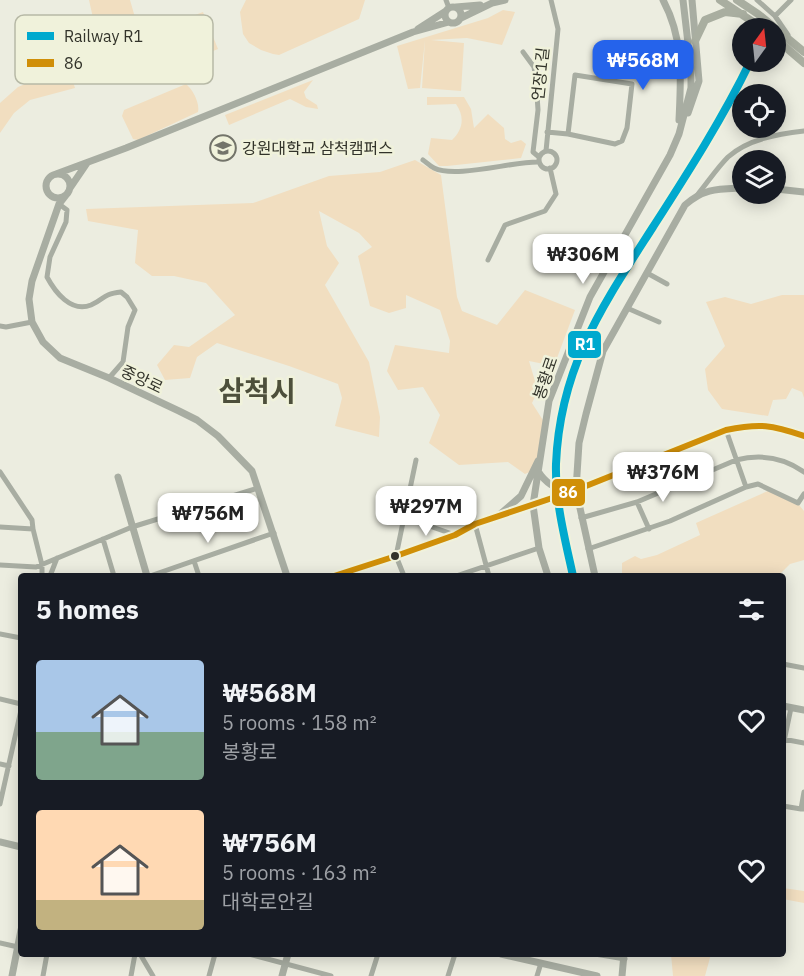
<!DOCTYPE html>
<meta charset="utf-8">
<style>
:root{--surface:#171b24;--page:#242831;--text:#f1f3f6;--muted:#9ea1a6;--accent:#2563eb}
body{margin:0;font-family:"IBM Plex Sans","Noto Sans KR",sans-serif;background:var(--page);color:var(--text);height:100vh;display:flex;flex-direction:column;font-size:22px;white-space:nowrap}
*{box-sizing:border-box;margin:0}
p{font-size:20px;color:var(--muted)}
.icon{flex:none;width:33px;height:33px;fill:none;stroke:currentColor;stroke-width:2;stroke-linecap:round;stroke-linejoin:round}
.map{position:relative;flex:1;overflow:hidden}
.sheet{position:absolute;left:18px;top:573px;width:768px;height:384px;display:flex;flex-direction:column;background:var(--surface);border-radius:6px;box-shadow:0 3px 15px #0003}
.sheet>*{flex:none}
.needle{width:39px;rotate:15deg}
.buttons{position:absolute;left:732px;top:18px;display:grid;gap:12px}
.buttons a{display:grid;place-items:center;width:54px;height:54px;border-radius:50%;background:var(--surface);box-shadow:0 3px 15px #0003;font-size:30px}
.price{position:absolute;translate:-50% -51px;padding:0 14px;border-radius:12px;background:#fff;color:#222;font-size:20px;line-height:39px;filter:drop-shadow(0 2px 3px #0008)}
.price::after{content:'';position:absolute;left:50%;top:36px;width:18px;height:14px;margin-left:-9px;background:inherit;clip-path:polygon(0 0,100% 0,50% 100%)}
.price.selected{background:var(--accent);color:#fff}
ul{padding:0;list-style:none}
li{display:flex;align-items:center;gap:18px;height:150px;padding:0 18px}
li span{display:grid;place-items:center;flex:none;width:168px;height:120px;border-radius:6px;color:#555}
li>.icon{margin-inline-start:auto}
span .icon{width:72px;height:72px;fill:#fffc;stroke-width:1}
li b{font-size:26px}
h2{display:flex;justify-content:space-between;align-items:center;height:72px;padding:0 18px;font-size:26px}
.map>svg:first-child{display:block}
</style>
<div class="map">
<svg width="804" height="976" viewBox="0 0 804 976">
<rect width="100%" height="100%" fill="#ecede0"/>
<path fill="#f1dec0" d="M89 0H130L145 52 85 79 74 56 97 36Z
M246 0H365L359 19 279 55 273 54 261 50 249 43 243 34 240 12Z
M503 10 515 12 502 45 467 38 431 40 464 43 461 91 422 88 425 40 420 88 408 89 397 46 488 18Z
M203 12 218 49 191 60 177 22Z
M68 66 75 88 30 100 14 113 0 133V103L18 87Z
M313 80 304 92 306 98 317 105 318 109 306 107 290 99 229 125 225 115Z
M186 84C193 90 200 103 198 112L138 140 133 139 122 116 124 110Z
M427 97H464L471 109 474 128 488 114 504 128 505 139 511 143 521 140 526 144 521 158 447 166H439L428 154 431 138 452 140C463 130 465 117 456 104L427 105Z
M415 160 441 175 457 297 462 311 497 325 525 290 575 310 554 366 529 361 538 391 532 403 546 425 534 470 525 474 508 462 459 465 429 443 440 415 423 387 398 390 387 371 395 345 449 353 450 341 440 310 406 295V308L389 313 370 306 358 256 372 247 359 233 319 211 327 246 339 263 325 285 369 362 380 417 379 437 335 426 342 398 338 384 289 366 217 343 197 357 190 378 165 380 157 365 174 345 189 347 235 315 206 283 174 276H152L135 263 138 230 88 221 86 209 253 203 329 176 380 172Z
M782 295H804V398L802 392 792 388 786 399 773 400 768 416 722 409 708 390 705 369 725 346 706 302 725 297 751 304Z
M770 490 795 500 804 511V560L790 564 778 576H622V563L635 556 641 559 657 555 700 535 696 523Z
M783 888 804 891V903L783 899Z
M671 954H711L705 976H673Z"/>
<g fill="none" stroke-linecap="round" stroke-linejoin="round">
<path stroke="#a8ada2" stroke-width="5" d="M446 0 449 8
M757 0 775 16
M788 35 775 16 791 0
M523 52 534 67 536 80 538 110 533 152 539 157
M547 132 568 134 615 144 622 141 627 128 632 84 575 75 568 134
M539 160a9 9 0 1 1 18 0a9 9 0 1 1-18 0Z
M546 151 558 29 551 0
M423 160C426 162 430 166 434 168 456 179 513 161 539 162
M698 194C708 182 717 168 728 157 748 139 778 134 804 131
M59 204 67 210 66 222 50 257 47 277C55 292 71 313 91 305 105 299 102 294 121 292L127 297 135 310 128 327 123 362 109 378
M488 260 505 225 545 211 556 194 550 168
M647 273 667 284
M627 308 659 322
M0 326 6 327 32 322
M726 430 746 487 758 484 798 503 804 494
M0 472 32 520 33 529
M637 502 649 529
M404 517 455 535
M581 518 637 502 736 460C760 454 783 457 804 472
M475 524 489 576
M0 527 33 529 42 565V576
M103 539 114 576
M588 549 670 521 746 487
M194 561 199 576
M0 565 36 567 132 527 258 488
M50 576 57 558
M150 576 274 533
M404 576 396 556 416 460
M456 576 539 548
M0 634 21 638
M783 664 804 668
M0 699 21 704
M783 739 804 743
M783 746 791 708
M0 764 9 766
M804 792 801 809H804
M0 804 21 710
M783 806 801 809
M0 943 18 947
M140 954 153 976
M249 954 331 976
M595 954 625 959
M43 976 47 954
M131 976 135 954
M209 976 215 954
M371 976 378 954
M448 976 455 954
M537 976 541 963"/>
<path stroke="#a8ada2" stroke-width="7" d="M663 0C684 39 681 77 679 120
M445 15a8 8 0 1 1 16 0a8 8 0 1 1-16 0Z
M456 7 480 5
M461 18 492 3 505 0
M418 29 446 11
M688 113 699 81 692 0
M46 186a12 12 0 1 1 24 0a12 12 0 1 1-24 0Z
M56 174 126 148 413 32 449 22
M70 188 87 163
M776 189 804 192
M66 195 59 204 32 281 29 299 32 322 43 342 60 358 109 378 179 411 197 420 218 436 252 471 287 576
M538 471C546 484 554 487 568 492
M118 477 147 576
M498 516 521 496 538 461
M334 576 396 556 455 535 475 524 576 490 726 430C760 423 772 425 804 436
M548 576 539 548 533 505 549 401 590 297 670 155 679 134 691 88V69L683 0
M595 576 576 490 579 443 586 414 603 351 685 205C704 188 718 189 742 188
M783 706 804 710
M0 842 21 847
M501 954 597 976
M12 976 21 930
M282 976 288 954
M622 976 624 954"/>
<path stroke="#a9aea0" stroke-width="8" d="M720 0 762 28
M737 0 758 14 804 52
M776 39 804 63
M695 41 705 20 725 12 743 14"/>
<g stroke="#f0f2db" stroke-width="10">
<path id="bus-1" d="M334 576 396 556 455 535 475 524 576 490 726 430C760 423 772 425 804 436"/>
</g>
<use href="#bus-1" stroke="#d08f08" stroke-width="6"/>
<g stroke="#f0f2db" stroke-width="12">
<path id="rail-1" d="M573 576C565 539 555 501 556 464 560 366 603 305 653 227 687 174 723 118 750 62"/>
</g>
<use href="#rail-1" stroke="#00a9ce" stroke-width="8"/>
</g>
<defs>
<g id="university-ring" transform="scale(1.35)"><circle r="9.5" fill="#f0f2db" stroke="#73746a" stroke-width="1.5"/><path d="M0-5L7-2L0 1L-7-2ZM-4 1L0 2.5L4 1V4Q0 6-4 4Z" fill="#73746a"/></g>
</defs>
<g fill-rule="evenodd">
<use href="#university-ring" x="223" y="148"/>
</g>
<circle fill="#32332a" stroke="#f0f2db" stroke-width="2" cx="395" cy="556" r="5"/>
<g text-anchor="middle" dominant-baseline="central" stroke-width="5" stroke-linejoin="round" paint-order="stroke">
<g font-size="16" fill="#32332a" stroke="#f0f2db">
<text transform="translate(540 74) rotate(-84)">언장1길</text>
<text transform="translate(545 378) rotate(-71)">봉황로</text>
<text transform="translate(142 379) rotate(25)">중앙로</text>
</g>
<g font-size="16" fill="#32332a" stroke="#f0f2db" text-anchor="start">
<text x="242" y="148">강원대학교 삼척캠퍼스</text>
</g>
<g font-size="28" font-weight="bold" fill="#4d4f3b" stroke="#f0f2db">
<text x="257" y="390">삼척시</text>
</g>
</g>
<rect x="15" y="15" width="198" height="69" rx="9" fill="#f0f2db" stroke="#b7b9a6" stroke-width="1.5"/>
<rect x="27" y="32" width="27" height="8" fill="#00a9ce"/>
<rect x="27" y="59" width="27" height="8" fill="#d08f08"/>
<g font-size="16" fill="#32332a">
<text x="64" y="42">Railway R1</text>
<text x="64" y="69">86</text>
</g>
<g stroke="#f0f2db" stroke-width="2">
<rect x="567" y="330" width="35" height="29" rx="6" fill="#00a9ce"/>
<rect x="551" y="478" width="35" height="29" rx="6" fill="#d08f08"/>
</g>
<g font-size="16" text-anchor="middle" font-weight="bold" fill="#fff">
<text x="585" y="350">R1</text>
<text x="568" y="498">86</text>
</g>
</svg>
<div class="buttons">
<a><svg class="needle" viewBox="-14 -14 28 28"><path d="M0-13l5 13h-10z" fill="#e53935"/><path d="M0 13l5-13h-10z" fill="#9ea1a6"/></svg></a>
<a><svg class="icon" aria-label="locate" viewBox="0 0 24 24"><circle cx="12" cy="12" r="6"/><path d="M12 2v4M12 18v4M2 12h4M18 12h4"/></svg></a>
<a><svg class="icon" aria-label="layers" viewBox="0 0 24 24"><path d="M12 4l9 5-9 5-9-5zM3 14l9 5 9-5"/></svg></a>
</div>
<b class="price selected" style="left:643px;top:91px">₩568M</b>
<b class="price" style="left:583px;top:285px">₩306M</b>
<b class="price" style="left:663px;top:503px">₩376M</b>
<b class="price" style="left:426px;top:537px">₩297M</b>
<b class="price" style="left:208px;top:544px">₩756M</b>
<section class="sheet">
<h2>5 homes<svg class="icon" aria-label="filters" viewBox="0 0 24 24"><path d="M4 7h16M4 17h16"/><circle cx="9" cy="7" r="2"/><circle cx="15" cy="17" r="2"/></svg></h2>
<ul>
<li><span style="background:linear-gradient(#a9c7e8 60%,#7fa58c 0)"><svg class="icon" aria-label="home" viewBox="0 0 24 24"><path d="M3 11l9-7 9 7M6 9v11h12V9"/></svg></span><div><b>₩568M</b><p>5 rooms · 158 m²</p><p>봉황로</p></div><svg class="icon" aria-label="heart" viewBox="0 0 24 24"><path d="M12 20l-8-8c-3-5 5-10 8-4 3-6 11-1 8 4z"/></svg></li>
<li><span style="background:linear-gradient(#ffd9b3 75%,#c2b280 0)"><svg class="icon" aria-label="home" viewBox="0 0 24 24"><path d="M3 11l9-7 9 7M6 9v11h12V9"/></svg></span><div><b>₩756M</b><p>5 rooms · 163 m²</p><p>대학로안길</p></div><svg class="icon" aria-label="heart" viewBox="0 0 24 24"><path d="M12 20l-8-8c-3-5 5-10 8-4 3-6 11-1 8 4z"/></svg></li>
</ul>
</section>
</div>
